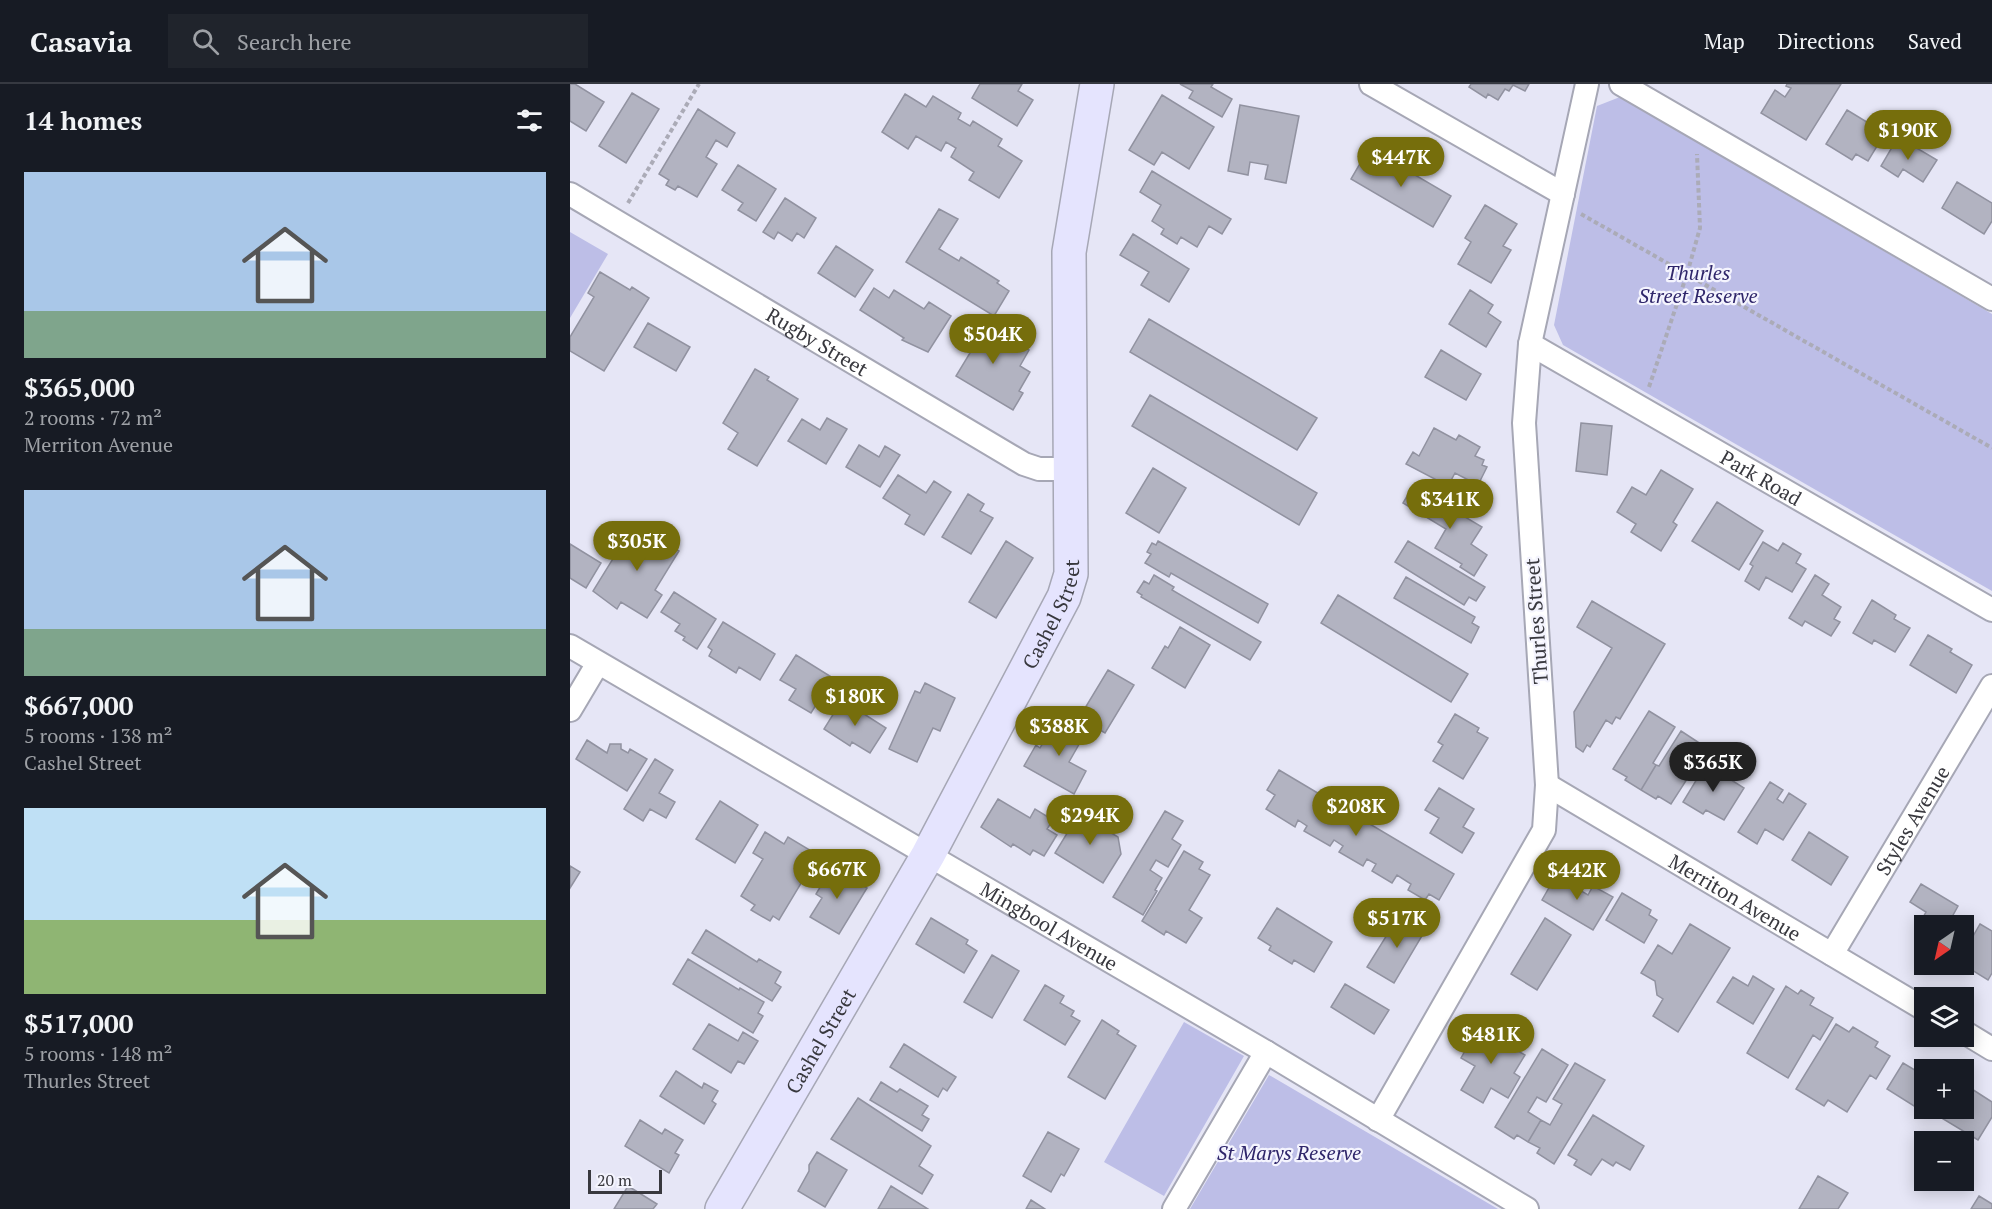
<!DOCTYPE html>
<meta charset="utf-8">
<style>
:root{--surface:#171b24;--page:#20242c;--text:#f1f3f6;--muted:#9ea1a6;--line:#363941;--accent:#766e0c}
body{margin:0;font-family:"PT Serif",serif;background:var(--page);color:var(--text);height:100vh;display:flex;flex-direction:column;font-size:22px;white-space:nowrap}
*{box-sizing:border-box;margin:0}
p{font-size:20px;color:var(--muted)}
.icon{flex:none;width:33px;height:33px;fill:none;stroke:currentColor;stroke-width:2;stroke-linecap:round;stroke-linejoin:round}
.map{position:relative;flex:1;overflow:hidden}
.panel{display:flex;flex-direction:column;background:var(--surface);width:570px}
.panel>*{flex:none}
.needle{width:39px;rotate:214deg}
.tools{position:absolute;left:1344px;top:831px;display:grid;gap:12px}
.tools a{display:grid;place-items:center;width:60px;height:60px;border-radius:0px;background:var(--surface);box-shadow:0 3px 15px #0003;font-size:30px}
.scale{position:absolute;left:18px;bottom:15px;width:74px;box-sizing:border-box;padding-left:6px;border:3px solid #38383e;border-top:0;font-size:16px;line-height:21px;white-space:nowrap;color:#38383e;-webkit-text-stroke:4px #f4f4fe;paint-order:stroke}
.price{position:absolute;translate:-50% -51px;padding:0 14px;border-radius:21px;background:var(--accent);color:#fff;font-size:20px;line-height:39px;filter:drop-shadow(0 2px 3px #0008)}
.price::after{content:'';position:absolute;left:50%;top:36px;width:18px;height:14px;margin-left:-9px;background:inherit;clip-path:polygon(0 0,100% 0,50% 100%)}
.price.active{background:#222;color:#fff}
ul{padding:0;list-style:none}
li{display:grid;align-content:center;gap:12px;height:318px;padding:0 24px}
li span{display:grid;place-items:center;height:186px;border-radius:0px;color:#555}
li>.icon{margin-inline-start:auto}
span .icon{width:108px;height:108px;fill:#fffc;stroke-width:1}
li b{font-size:26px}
h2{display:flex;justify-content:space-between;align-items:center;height:72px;padding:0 24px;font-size:26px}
header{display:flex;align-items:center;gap:36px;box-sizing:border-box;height:84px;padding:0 30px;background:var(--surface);border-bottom:2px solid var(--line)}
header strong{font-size:28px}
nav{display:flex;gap:33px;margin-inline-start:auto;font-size:21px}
.search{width:420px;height:54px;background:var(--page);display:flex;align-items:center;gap:15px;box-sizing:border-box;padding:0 21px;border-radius:0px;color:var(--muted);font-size:22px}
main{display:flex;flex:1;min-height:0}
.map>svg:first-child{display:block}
</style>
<header>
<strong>Casavia</strong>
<div class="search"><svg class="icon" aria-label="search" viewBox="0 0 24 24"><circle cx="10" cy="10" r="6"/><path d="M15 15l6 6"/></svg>Search here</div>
<nav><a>Map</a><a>Directions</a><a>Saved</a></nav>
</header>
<main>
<section class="panel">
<h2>14 homes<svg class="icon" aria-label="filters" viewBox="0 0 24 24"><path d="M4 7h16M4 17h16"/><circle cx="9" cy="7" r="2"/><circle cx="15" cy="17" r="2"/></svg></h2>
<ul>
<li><span style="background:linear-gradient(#a9c7e8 75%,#7fa58c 0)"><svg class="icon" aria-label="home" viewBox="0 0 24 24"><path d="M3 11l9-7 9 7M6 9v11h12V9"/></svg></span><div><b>$365,000</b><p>2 rooms · 72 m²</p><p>Merriton Avenue</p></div></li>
<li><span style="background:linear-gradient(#a9c7e8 75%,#7fa58c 0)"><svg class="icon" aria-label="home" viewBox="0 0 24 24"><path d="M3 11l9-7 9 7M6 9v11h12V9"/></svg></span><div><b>$667,000</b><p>5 rooms · 138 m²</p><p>Cashel Street</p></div></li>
<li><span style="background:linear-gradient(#bfe0f5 60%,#8fb573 0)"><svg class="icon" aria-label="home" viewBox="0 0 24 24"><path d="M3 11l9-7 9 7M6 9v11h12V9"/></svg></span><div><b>$517,000</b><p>5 rooms · 148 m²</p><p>Thurles Street</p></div></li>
</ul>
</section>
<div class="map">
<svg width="1422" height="1125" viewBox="0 0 1422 1125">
<rect width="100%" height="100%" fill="#e6e6f6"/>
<path fill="#bdbee7" d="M1050 13 1422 230V507L993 261 984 241 1027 22Z
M0 148 38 170 0 234Z
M614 938 674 972 594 1112 534 1078Z
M699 991 928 1125H620Z"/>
<path fill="#b2b3c1" stroke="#9192a0" stroke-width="1.5" d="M0 0H5L34 18 16 47 0 37Z
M410 0H452L448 7 463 16 447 42 402 14Z
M610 0H643L641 3 662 15 652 33 619 14 623 7Z
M901 0H959L955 7 943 1 939 7 935 5 928 16 918 10 916 14 899 3Z
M1217 0H1271L1236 56 1191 29 1205 6 1215 13 1221 4 1216 2Z
M62 9 89 25 56 79 29 62Z
M335 10 356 23 363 12 391 29 388 35 400 42 403 37 432 55 428 62 452 77 429 114 399 96 404 88 381 73 386 64 376 58 371 67 346 52 338 65 312 48Z
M592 11 644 43 619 85 592 68 584 81 559 66Z
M670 21 729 32 716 99 695 95 698 81 680 78 678 91 658 87Z
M128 25 165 49 157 63 146 56 136 73 147 80 127 113 108 102 105 106 96 101 99 96 89 90Z
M1277 26 1315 49 1298 77 1286 70 1282 76 1256 60Z
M1328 53 1367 76 1353 98 1333 85 1328 93 1311 82Z
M799 64 881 112 863 143 781 95Z
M168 81 206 105 186 137 168 126 173 119 152 106Z
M582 87 661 135 652 150 639 142 627 163 611 153 607 160 591 150 594 145 582 137 591 121 570 108Z
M1387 98 1422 119V137L1414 150 1372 124Z
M215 114 246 134 234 154 227 149 222 157 208 148 204 155 193 148Z
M915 121 947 140 933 162 941 166 921 199 888 180 901 158 895 154Z
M369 125 388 135 369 165 389 177 391 173 429 197 427 199 439 207 424 232 336 178Z
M563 150 619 185 599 218 571 201 579 188 550 171Z
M266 162 303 186 285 213 248 189Z
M30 188 60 206 62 203 79 214 34 287 0 267V253L24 213 18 209Z
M304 204 319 214 324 206 354 225 359 218 381 232 358 268 332 256 334 254 290 226Z
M900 206 923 221 918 229 931 238 916 263 879 240Z
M579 235 747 334 727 366 560 268Z
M396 238 433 260 437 253 459 266 450 282 460 288 449 307 453 309 443 326 386 292 400 269 384 259Z
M78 239 120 263 106 287 64 263Z
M871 266 911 290 896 316 855 293Z
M185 285 199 293 197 296 228 315 187 382 158 365 168 349 153 339Z
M580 311 747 409 729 441 562 342Z
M257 334 277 345 256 380 218 357 232 335 250 346Z
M1011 339 1042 342 1037 391 1006 387Z
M864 344 886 356 889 351 910 363 905 372 914 376 912 381 917 383 908 401 885 389 878 402 836 380 843 368 849 372Z
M289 361 309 373 315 362 330 371 310 403 276 383Z
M583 384 616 404 589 449 556 429Z
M1091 386 1123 405 1103 438 1107 441 1091 467 1061 448 1066 440 1047 428 1062 403 1076 411Z
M328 391 356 409 364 397 381 408 354 451 335 440 340 431 313 414Z
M843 402 912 443 901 460 917 471 904 492 890 483 892 480 865 464 876 445 833 419Z
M398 410 414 420 410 427 423 434 401 470 372 453Z
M1147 418 1193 447 1169 486 1122 457Z
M65 439 109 467 85 506 92 511 77 534 51 518 47 525 23 507Z
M436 457 463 474 426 534 399 518Z
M588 457 698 520 688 539 601 489 599 493 575 479 581 470 577 468 582 459 586 461Z
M838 457 915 503 906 517 899 513 894 521 825 478Z
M1193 458 1208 467 1213 459 1231 470 1226 479 1236 485 1222 508 1196 493 1189 506 1175 497 1183 482 1180 480Z
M0 460 31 479 16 504 0 494Z
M584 491 604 503 602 506 691 558 680 576 571 513 572 511 567 508 574 497 579 500Z
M1245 491 1259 500 1252 511 1271 523 1264 535 1270 538 1261 552 1235 537 1232 542 1219 534Z
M836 493 905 533 902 539 909 543 901 559 824 514Z
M104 508 146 535 127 565 113 556 115 553 105 547 110 540 91 528Z
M768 511 898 590 881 618 751 539Z
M1302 516 1326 531 1324 535 1340 544 1325 568 1304 556 1302 560 1283 549Z
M1022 517 1095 560 1050 635 1046 633 1042 640 1036 636 1020 663 1017 661 1013 668 1006 663 1004 628 1042 564 1007 543Z
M153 538 205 570 190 596 169 583 166 589 139 572 142 566 138 563Z
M610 543 640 561 615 604 582 584 595 562 598 564Z
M1358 551 1382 565 1380 568 1402 581 1386 609 1340 581Z
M226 571 263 594 241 629 219 616 226 605 210 596Z
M538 586 564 601 535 649 509 634Z
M355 599 385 614 370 647 363 644 347 678 319 665 345 607 350 609Z
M272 616 316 644 300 669 282 658 280 662 254 645Z
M1079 627 1105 643 1083 679 1086 681 1071 706 1055 696 1057 693 1043 685Z
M885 630 909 644 907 648 918 654 893 695 863 677 873 661 868 658Z
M491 634 516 648 499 678 516 687 504 710 454 682 466 661 470 664 477 652 480 654Z
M1111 647 1137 664 1101 720 1088 712 1086 715 1071 706 1086 681 1089 682Z
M17 656 37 669 40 660H51V665L58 669 60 665 77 675 57 707 6 675Z
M85 675 103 686 89 709 105 718 96 734 80 725 73 737 54 725Z
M1136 680 1174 704 1154 736 1136 726 1133 730 1113 718Z
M709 686 884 790 869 816 859 810 855 816 838 806 841 800 827 791 822 799 802 787 806 780 797 775 793 782 769 768 773 762 764 756 760 762 734 747 737 742 728 736 725 743 696 725 705 711 697 706Z
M1200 698 1213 706 1207 715 1213 719 1219 709 1236 720 1213 756 1195 745 1187 760 1168 748Z
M869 704 904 725 893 743 904 749 892 769 860 749 869 734 855 726Z
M428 715 460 734 465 725 483 736 477 745 487 751 474 772 463 766 460 771 443 760 441 763 411 743Z
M150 717 188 741 165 779 126 755Z
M513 723 532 735 528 741 548 753 551 770 533 799 485 769Z
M595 727 613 737 602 755 611 761 598 783 586 776 580 786 592 794 585 806 587 807 573 831 543 813Z
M195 748 214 760 218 753 248 771 209 836 203 832 200 837 181 826 185 821 171 812 193 775 183 769Z
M1239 748 1278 773 1261 801 1222 776Z
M614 767 633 778 629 785 640 791 619 826 632 834 616 859 596 847 594 851 572 837Z
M0 782 10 788 0 804Z
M262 783 297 804 269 850 240 833 252 814 246 810Z
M988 788 1003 796 1001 801 1018 811 1023 802 1043 813 1023 846 972 816Z
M1351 800 1388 822 1377 842H1354V846L1348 842 1356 828 1340 818Z
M1052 809 1081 826 1079 831 1087 836 1074 859 1036 836Z
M707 824 762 858 744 888 724 876 722 880 699 866 701 862 688 854Z
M836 832 856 845 824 899 797 883 825 838 830 841Z
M361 834 398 856 396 860 407 867 394 889 346 860Z
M975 834 1001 851 967 906 941 890Z
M1120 840 1160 864 1108 948 1083 932 1093 915 1087 911 1085 897 1071 889 1088 861 1102 870Z
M1410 840 1422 847V889L1418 896 1392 880 1394 868Z
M136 846 187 878 189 875 211 888 205 899 211 903 202 917 122 869Z
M422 871 449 887 422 934 394 918Z
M118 875 169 906 170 904 194 918 188 929 193 932 183 949 103 900Z
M1183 892 1204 905 1183 940 1147 918 1163 893 1178 902Z
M775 900 819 926 804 950 761 923Z
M475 901 494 912 490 919 504 927 501 932 510 937 495 961 454 936Z
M1216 902 1228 910 1231 906 1244 914 1240 921 1263 934 1250 956 1243 951 1218 994 1177 969Z
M532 936 549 947 547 950 566 962 535 1015 498 993Z
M911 939 927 948 924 953 955 971 944 989 950 993 938 1014 921 1004 913 1019 891 1006 905 982 891 974Z
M139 940 168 957 173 948 188 957 174 980 168 977 161 989 123 965Z
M1266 940 1279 948 1283 943 1308 958 1305 963 1320 972 1306 995 1300 991 1277 1028 1258 1016 1254 1022 1226 1005Z
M334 960 386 993 377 1007 373 1004 368 1013 320 983Z
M972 965 998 981 976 1018 967 1013 958 1028 971 1036 958 1058 947 1051 944 1055 925 1043Z
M1005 979 1035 996 984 1080 967 1069 970 1064 958 1058 971 1036 980 1041 992 1020 983 1015Z
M1333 979 1353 991 1354 989V1024L1352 1027 1317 1005Z
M106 987 132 1004 134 999 148 1007 142 1017 146 1020 134 1040 90 1012Z
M311 998 327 1008 330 1005 358 1022 352 1031 359 1035 352 1047 300 1016Z
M1394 1000 1422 1018V1033L1408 1056 1360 1027 1362 1024H1394Z
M288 1014 361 1062 349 1082 363 1091 352 1110 261 1055Z
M1023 1031 1074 1062 1060 1086 1046 1078 1043 1082 1032 1075 1021 1091 1004 1081 1007 1076 998 1071Z
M70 1036 92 1050 95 1045 113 1056 105 1069 109 1071 99 1089 55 1062Z
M478 1048 509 1065 494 1092 491 1090 481 1108 453 1092Z
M247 1068 277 1086 255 1123 228 1107 239 1087V1081Z
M1248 1092 1278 1109 1268 1125H1229Z
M58 1102 87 1120 83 1125H44Z
M321 1102 358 1125H308Z
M1409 1112 1422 1120V1125H1401Z
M461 1116 475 1125H456Z"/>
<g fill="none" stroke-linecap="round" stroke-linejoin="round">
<g stroke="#a6a7b5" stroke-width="26">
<g id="street">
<path d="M801 0 993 110"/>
<path d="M1051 0 1422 215"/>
<path id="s1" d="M0 110 454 380 469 385H501"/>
<path id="s2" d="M960 260 1422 526"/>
<path id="s3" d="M0 562 696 968 957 1125"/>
<path d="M0 626 28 579"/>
<path id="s4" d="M977 701 1354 925"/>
<path id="s5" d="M1262 870 1422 602"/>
<path d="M1394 948 1422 965"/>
<path d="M808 1036 974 746 977 701 954 339 960 260 1017 0"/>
<path d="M604 1125 696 968"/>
</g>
</g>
<g stroke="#a6a7b5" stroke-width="36">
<g id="secondary">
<path id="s6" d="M152 1125 358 771 494 513 501 490 499 168 527 0"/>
</g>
</g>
<path stroke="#ababb7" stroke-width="4" stroke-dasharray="4.5 3" stroke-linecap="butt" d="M58 119 129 0
M1011 130 1422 364
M1079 303 1117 190 1130 144 1127 70"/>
<use href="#street" stroke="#fff" stroke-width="22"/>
<use href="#secondary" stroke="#e5e4fe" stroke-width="33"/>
</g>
<g text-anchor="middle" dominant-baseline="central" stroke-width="4.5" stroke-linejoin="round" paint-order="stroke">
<g font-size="20" font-style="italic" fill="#2f266b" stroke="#f4f4fe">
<text x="1128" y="188">Thurles<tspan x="1128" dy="23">Street Reserve</tspan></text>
<text x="719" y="1068">St Marys Reserve</text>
</g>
<g font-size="20" fill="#38383e" stroke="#f4f4fe">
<text stroke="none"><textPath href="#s1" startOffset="288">Rugby Street</textPath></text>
<text stroke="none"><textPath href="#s2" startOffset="267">Park Road</textPath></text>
<text stroke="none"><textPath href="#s6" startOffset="681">Cashel Street</textPath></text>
<text transform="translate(966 537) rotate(-94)">Thurles Street</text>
<text stroke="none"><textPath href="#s5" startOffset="156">Styles Avenue</textPath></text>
<text stroke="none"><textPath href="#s4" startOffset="219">Merriton Avenue</textPath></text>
<text stroke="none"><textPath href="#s3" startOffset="555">Mingbool Avenue</textPath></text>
<text stroke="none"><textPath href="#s6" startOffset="195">Cashel Street</textPath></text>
</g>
</g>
</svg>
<div class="tools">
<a><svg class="needle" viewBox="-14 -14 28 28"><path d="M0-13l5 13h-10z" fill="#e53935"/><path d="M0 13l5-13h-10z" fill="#9ea1a6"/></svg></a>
<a><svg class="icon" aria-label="layers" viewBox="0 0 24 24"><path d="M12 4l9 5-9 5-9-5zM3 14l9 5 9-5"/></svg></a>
<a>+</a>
<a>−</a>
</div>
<div class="scale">20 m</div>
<b class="price" style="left:1338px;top:77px">$190K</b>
<b class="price" style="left:831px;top:104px">$447K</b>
<b class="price" style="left:423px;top:281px">$504K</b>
<b class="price" style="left:880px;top:446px">$341K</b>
<b class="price" style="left:67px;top:488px">$305K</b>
<b class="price" style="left:285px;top:643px">$180K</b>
<b class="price" style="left:489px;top:673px">$388K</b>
<b class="price active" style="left:1143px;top:709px">$365K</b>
<b class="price" style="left:786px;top:753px">$208K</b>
<b class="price" style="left:520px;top:762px">$294K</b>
<b class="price" style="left:267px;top:816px">$667K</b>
<b class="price" style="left:1007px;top:817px">$442K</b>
<b class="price" style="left:827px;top:865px">$517K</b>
<b class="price" style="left:921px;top:981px">$481K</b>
</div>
</main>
